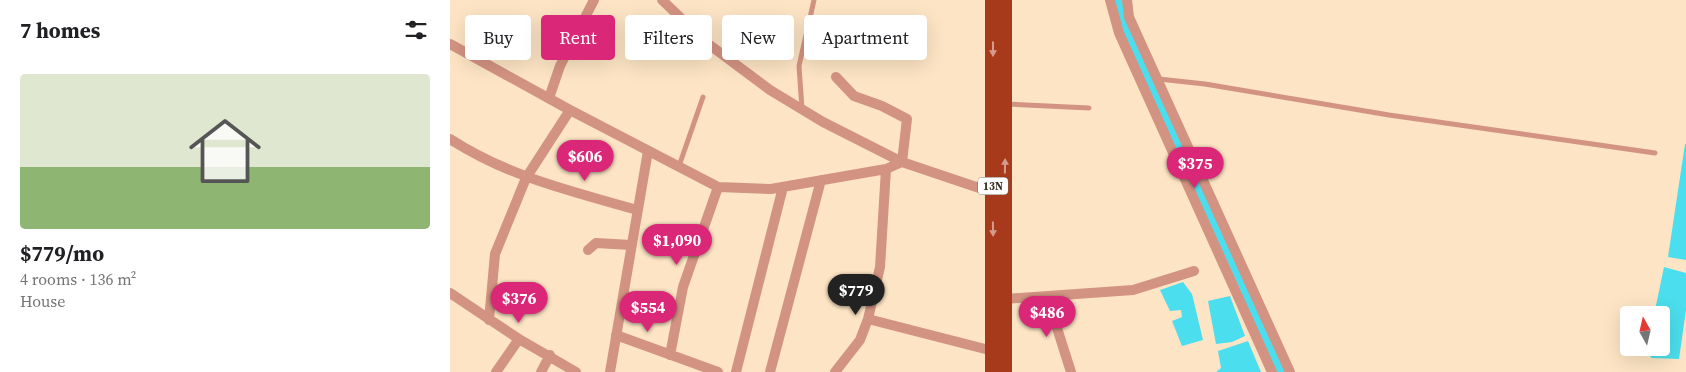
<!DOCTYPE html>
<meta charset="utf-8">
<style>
:root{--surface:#fff;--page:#f2f2f2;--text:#202124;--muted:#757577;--accent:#db2777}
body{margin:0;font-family:"Source Serif 4",serif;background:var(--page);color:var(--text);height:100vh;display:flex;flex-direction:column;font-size:19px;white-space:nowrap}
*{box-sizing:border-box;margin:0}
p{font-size:16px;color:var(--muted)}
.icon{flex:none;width:28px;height:28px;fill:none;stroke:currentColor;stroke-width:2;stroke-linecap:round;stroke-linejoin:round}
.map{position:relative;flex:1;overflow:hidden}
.side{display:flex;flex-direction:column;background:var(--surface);width:450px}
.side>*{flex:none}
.hud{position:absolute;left:15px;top:15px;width:475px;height:45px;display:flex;gap:10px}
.needle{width:32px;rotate:352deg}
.controls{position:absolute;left:1170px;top:306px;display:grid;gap:10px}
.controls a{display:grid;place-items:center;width:50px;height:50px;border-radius:5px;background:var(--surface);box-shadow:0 5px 20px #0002;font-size:25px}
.price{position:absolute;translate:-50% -42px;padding:0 11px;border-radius:18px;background:var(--accent);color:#fff;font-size:16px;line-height:32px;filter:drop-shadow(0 1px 2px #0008)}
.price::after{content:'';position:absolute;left:50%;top:30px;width:15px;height:11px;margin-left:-8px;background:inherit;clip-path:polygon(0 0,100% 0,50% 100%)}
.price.selected{background:#222;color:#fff}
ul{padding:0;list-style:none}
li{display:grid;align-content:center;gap:10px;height:265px;padding:0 20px}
li span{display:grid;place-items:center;height:155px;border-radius:5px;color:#555}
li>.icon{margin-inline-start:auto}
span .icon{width:90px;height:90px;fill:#fffc;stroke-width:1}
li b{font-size:21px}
h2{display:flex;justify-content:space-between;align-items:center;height:60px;padding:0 20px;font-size:21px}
.chip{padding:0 18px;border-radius:5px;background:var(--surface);box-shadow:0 5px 20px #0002;font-size:18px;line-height:45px}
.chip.selected{background:var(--accent);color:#fff}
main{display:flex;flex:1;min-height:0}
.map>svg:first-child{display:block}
</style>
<main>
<section class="side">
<h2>7 homes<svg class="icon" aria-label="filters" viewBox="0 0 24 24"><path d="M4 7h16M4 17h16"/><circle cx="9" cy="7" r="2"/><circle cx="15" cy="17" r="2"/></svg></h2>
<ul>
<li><span style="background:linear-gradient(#dfe7d0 60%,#8fb573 0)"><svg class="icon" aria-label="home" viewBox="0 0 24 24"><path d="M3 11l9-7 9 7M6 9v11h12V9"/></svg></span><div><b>$779/mo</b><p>4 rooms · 136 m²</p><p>House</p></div></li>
</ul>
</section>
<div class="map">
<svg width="1236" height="372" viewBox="0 0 1236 372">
<rect width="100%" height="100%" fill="#fce4c4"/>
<path fill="#4bdeee" d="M1235 144H1236V260L1218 257Z
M1214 267 1236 273V310L1229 359 1202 358 1199 355 1198 348H1211V315H1204Z
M733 282 742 294 753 340 732 346 722 321 732 317 731 310 720 311 710 290Z
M780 296 795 336 782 342 766 344 758 301Z
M798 341 811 372H766L771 368 768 351Z"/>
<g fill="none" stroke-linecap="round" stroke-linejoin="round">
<path stroke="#4bdeee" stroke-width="10" d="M669 0 679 38 794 286 830 372"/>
<path stroke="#d39382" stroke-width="5" d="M709 79 755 84 939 115 1205 153
M556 104 639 108
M352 109 349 66 364 0
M229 166 253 97"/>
<path stroke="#d39382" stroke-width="10" d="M212 0 257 43 320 90 373 122 452 162 547 194
M660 0 669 33 822 372
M677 0 679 17 840 372
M0 44 120 110 268 187 321 189 436 169 452 162 457 119 432 106 404 96 386 77
M99 98 110 66 144 0
M0 139C59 177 121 191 187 210
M436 169 430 267 418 319 543 351
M138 250 146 243 181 245
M0 293 69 339 126 372
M603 297 607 328 621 372
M555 299 683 290 744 271
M39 320 45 254 76 178 120 110
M166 335 268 372
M220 355 233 287 268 187
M46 372 69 339
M91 372 100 355
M160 372 198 151
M286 372 333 187
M320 372 371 180
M385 372 410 340 418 319"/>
<path stroke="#a83a1c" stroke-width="14" d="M542 372V0
M555 372V0"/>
</g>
<defs><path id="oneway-solid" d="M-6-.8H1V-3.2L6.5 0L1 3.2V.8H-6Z" transform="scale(1.25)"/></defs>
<g fill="#d49c8e">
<use href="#oneway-solid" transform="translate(543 49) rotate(90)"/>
<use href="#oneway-solid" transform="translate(555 166) rotate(-89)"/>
<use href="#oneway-solid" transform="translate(543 229) rotate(89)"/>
</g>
<g text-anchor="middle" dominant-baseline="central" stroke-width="4" stroke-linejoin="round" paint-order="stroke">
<rect fill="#fff" stroke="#726b62" stroke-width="1" x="528" y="177.5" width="30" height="17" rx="4"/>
<g font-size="11" font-weight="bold" fill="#352c1f">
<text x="543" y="186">13N</text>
</g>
</g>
</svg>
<div class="controls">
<a><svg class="needle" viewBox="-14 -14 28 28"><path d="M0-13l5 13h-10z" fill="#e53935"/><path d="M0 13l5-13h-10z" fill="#757577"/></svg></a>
</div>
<b class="price" style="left:135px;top:182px">$606</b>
<b class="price" style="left:745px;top:189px">$375</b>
<b class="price" style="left:227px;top:266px">$1,090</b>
<b class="price selected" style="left:406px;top:316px">$779</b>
<b class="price" style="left:69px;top:324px">$376</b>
<b class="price" style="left:198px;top:333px">$554</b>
<b class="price" style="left:597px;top:338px">$486</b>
<div class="hud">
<a class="chip">Buy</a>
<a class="chip selected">Rent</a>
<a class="chip">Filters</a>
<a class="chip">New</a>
<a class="chip">Apartment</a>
</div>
</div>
</main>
